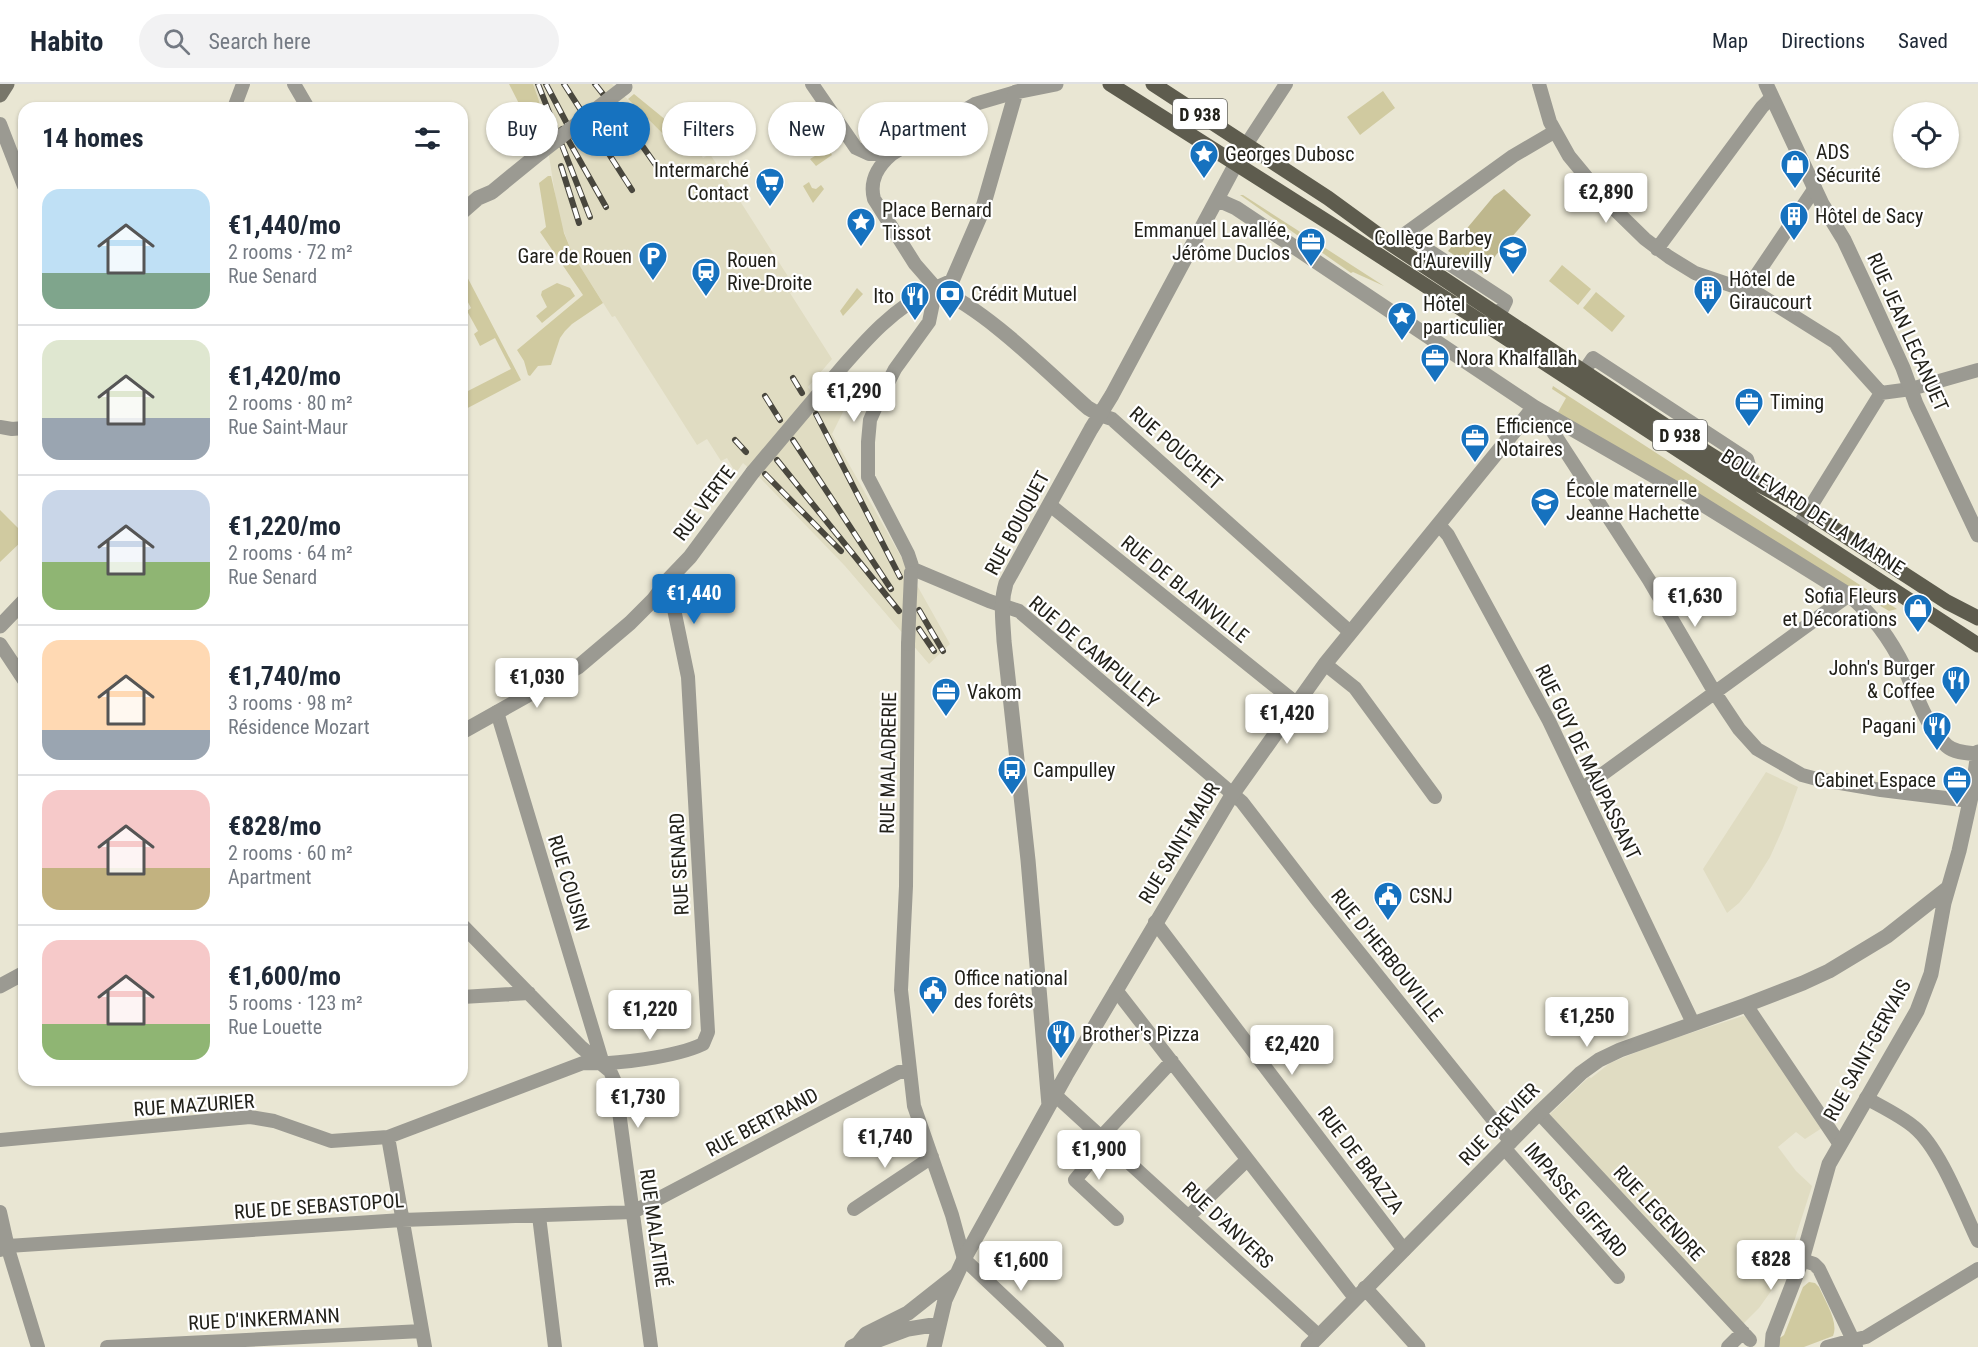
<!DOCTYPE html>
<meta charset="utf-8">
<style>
:root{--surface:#fff;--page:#f2f2f3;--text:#1f2937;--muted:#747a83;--line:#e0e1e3;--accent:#1672bf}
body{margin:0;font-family:"Roboto Condensed",sans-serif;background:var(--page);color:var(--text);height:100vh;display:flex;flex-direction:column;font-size:22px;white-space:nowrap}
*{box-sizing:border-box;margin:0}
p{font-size:20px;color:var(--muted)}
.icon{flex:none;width:33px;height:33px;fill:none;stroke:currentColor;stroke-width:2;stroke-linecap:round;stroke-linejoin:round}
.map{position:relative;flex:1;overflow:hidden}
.sheet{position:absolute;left:18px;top:18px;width:450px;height:984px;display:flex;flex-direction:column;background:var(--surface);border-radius:18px;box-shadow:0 2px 4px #0004}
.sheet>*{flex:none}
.guide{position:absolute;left:486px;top:18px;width:570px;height:54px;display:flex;gap:12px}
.controls{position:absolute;left:1893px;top:18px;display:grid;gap:12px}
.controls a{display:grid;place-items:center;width:66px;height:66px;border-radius:50%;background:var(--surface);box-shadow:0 2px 4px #0004;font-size:30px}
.price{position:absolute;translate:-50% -51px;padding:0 14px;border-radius:6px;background:#fff;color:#222;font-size:20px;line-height:39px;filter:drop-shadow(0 2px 3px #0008)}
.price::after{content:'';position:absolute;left:50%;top:36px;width:18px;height:14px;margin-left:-9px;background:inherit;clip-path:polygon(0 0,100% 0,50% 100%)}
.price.current{background:var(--accent);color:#fff}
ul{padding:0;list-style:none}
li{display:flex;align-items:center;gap:18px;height:150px;padding:0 24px}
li+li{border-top:2px solid var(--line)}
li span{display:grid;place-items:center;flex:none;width:168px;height:120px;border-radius:18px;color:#555}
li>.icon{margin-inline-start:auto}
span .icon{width:72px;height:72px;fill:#fffc;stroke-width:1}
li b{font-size:26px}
h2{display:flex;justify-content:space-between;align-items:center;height:72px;padding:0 24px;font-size:26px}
.tag{padding:0 21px;border-radius:27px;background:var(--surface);box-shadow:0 2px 4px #0004;font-size:21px;line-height:54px}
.tag.current{background:var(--accent);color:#fff}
header{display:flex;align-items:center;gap:36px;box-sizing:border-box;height:84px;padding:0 30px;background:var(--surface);border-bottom:2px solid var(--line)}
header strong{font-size:28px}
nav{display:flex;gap:33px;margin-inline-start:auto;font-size:21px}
.search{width:420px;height:54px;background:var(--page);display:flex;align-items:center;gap:15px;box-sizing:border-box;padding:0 21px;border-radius:33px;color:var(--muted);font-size:22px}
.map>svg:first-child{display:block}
</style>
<header>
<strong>Habito</strong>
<div class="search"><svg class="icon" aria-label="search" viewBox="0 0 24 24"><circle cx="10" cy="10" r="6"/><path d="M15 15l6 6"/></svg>Search here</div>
<nav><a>Map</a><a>Directions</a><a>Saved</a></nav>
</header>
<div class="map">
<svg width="1978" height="1263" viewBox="0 0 1978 1263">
<rect width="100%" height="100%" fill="#e9e6d3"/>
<path fill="#e0dcc2" d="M533 0H612L674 61 690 51 703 74 710 70 796 205 790 209 832 275 808 303 821 323 827 317 844 326 832 350 950 560 929 580 845 482 761 395 743 379 736 389 727 374 721 377 707 355 697 361 615 232 612 233 573 171 559 135 543 34Z
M1766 688 1798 703 1783 744 1770 773 1750 805 1739 819 1727 829 1703 785Z
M1743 932 1746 933 1822 1044 1805 1055 1796 1048 1778 1063 1796 1087 1812 1102 1784 1189 1759 1224 1743 1240 1548 1032 1589 993 1591 994 1610 979 1654 961Z"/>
<path fill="#d0caa0" d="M509 0H533L539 17 545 51 538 57Z
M1383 7 1395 24 1360 51 1347 33Z
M634 10 672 41 681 36 690 51 674 61 628 15Z
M828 64 832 71 816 82 810 75Z
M548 92H551L564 149 573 171 603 219 572 240 565 247 560 254 551 281 538 282 530 292 528 291 524 277 517 266 583 211 540 148 546 143 539 99Z
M809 98 812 104 816 105 821 101 824 105 813 119 803 102Z
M1240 111H1243L1384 202 1353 188 1351 189Z
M1562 181 1591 205 1578 221 1549 197Z
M462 183 521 296 462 327V306L464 309 511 285 495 254 480 262 474 250 478 247 467 227 471 224 462 207Z
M557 199 570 204 575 212 542 239 536 232 547 223 541 211 542 207Z
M857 204 863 210 843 232 840 227Z
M1596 208 1625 232 1612 248 1583 224Z
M1553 302 1897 525 1889 527 1853 506 1557 330 1566 314 1552 305Z
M0 426 24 450V455L0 478Z
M1809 1198 1815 1199 1819 1203C1825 1217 1839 1238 1833 1252L1804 1263H1780L1777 1256 1784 1251 1803 1203Z"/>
<path fill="#beb78d" d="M1504 105 1531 131 1496 171 1483 190 1448 167 1494 112Z"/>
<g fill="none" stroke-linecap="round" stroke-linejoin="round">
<path stroke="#9b9a92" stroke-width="14" d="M294 0 308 24
M812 0 856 64 869 70H892
M1539 0 1550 38 1569 72 1607 118 1645 155 1669 173 1695 189 1760 211 1835 258 1881 309
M234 24 243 0
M0 40 24 102
M1246 61 1286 0
M1405 151 1506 217 1499 231
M1391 160 1513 72 1554 48
M1657 165 1762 23 1772 13
M936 204 915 180 874 115C869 96 878 82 892 70L975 20 1016 8
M1747 205 1815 104
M1584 287 1593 274 1747 375 1754 398
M1881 309 1911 305 1978 286
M818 311C852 273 887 225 936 204
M1535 324 1553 348 1649 496 1715 609 1739 645 1757 665 1802 691 1817 695 1881 706 1970 717
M1100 331 1112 335 1350 548
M0 343 12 345 24 344
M1050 421 1296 619
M1439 441 1448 451 1549 637 1693 939
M1798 443 1881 309
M913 485 989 517 1019 527 1242 718 1318 817 1511 1058
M911 489 913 485 908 470 868 393V358L870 336 877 320 895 285 929 238 936 204
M0 560 24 596
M908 560 906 802 901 906 914 1022 952 1131 964 1175 1057 1263
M1325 580 1355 604 1435 713
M497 628 603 980
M1582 705 1849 511
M1155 838 1404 1166
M462 841 581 963 610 987 615 998 651 1263
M1116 906 1355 1214
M462 913 529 909
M1746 921 1839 1059
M1055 1011 1319 1252
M1866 1014C1882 1023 1901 1032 1914 1043 1940 1064 1963 1126 1978 1157
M1539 1029 1750 1256
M1102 1052 1172 977
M388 1053 425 1263
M0 1056 250 1033 274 1037 331 1057 388 1053 583 979C614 981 676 973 703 960L708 948 688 593 668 496
M1107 1057 1075 1096 1117 1135
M1505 1065 1618 1193
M854 1125 932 1073
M0 1128 9 1168 38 1263
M539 1132 555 1263
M1189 1132 1247 1076
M0 1166 8 1162 402 1136 633 1128 899 988 910 987
M1802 1176 1814 1180 1819 1185 1853 1256 1827 1263
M107 1263 422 1247
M1728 1263 1743 1248
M1856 1263 1853 1256 1866 1253 1978 1185"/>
<path stroke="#9b9a92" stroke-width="15" d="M1766 0 1822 120 1844 156 1866 203 1903 284 1916 320 1978 451
M1218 116 1236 124 1534 323 1694 415 1849 511C1873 531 1891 556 1905 585 1915 608 1927 645 1947 662 1955 669 1968 669 1978 670
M462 128 478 114 492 108 541 68
M936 204 952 197 981 130 1016 8 1056 0
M936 204C989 228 1044 285 1088 324L1100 331
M0 542 24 517
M462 648 578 583 630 539 654 515 668 496 690 473 753 388
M0 902 24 889
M1049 1021 1028 776 1004 557C1003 537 1000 519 1006 499L1091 345 1112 311 1246 61
M1365 1204 1418 1263
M858 1260 865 1261 908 1245 939 1240
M852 1263 858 1260 866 1250 908 1229 956 1191
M934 1263 945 1216 964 1175 1066 991 1232 711 1325 580 1534 323
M1308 1263 1539 1029 1581 989 1599 976 1620 966 1746 921 1803 899 1829 887 1887 852 1948 804
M1772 1263 1773 1251 1802 1176 1829 1080 1917 927 1931 890 1944 819 1959 767 1973 704 1978 668"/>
<path stroke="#78766a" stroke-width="15" d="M0 11 7 0"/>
<path stroke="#5e5c4e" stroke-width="15" d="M1110 0 1334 142 1978 561
M1153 0 1328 114 1391 160 1681 352 1754 398 1796 420 1947 518 1978 534"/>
<g stroke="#49473e" stroke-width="6">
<path id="rail" d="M538 0 590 133
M546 0 574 53
M564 0 632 106
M595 0 629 43 660 87
M562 45 606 123
M561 82 579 139
M793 294 802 309
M765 312 780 336
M816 330 900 493
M735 356 746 368
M793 356 891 505
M777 376 899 527
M765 390 841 467
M919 526 943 567
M919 545 934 567"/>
</g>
<use href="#rail" stroke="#fff" stroke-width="4" stroke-dasharray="11" stroke-linecap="butt"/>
<path stroke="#9b9a92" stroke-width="14" d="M908 560 911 489"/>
<path stroke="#9b9a92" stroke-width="15" d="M541 68 625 3
M753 388 818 311"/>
</g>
<defs>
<g id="sight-pin" transform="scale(1.5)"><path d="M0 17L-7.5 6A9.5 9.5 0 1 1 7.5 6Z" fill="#1672bf" stroke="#fff"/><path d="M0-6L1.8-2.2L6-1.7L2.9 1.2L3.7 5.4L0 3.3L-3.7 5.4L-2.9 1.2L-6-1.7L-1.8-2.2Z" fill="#fff"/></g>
<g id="shop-pin" transform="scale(1.5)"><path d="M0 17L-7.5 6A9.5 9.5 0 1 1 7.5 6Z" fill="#1672bf" stroke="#fff"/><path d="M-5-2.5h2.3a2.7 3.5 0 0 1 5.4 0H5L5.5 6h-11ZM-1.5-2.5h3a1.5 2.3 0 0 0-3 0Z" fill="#fff"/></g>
<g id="supermarket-pin" transform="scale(1.5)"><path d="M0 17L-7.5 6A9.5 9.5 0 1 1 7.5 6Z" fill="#1672bf" stroke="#fff"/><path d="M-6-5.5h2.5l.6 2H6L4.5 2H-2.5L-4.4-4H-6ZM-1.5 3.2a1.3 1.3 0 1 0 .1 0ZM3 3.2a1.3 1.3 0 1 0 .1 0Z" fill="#fff"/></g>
<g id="building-pin" transform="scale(1.5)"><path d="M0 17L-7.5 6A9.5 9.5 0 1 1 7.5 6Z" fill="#1672bf" stroke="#fff"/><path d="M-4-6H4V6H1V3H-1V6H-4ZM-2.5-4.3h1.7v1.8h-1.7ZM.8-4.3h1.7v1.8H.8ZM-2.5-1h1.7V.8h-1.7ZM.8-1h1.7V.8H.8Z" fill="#fff"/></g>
<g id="office-pin" transform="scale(1.5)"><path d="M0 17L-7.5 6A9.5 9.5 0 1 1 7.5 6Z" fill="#1672bf" stroke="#fff"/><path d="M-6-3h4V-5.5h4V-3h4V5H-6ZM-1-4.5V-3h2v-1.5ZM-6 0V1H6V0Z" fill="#fff"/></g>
<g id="school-pin" transform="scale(1.5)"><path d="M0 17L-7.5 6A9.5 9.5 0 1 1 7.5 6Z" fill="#1672bf" stroke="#fff"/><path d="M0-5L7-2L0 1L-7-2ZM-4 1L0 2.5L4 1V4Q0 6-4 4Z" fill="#fff"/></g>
<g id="parking-pin" transform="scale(1.5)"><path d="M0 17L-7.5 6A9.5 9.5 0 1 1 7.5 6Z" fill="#1672bf" stroke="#fff"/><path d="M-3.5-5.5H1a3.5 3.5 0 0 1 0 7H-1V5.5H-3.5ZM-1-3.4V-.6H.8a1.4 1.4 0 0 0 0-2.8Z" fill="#fff"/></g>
<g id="station-pin" transform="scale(1.5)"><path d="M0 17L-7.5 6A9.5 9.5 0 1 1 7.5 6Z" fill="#1672bf" stroke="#fff"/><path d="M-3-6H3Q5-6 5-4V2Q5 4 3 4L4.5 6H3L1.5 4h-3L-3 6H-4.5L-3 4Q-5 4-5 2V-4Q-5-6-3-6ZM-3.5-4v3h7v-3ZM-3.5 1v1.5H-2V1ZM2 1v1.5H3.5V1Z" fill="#fff"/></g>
<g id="bank-pin" transform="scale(1.5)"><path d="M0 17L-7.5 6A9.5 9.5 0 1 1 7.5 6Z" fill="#1672bf" stroke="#fff"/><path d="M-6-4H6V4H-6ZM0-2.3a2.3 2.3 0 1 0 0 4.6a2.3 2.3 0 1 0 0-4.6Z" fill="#fff"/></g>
<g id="restaurant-pin" transform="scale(1.5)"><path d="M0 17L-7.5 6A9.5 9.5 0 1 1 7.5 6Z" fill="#1672bf" stroke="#fff"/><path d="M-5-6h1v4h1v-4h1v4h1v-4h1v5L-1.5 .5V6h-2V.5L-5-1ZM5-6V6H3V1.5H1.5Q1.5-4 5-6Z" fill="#fff"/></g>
<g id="bus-pin" transform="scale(1.5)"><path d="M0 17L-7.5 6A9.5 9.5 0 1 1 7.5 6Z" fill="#1672bf" stroke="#fff"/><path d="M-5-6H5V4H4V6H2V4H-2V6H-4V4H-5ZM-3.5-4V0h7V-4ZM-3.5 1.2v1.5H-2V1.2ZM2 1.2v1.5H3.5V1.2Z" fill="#fff"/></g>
<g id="civic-pin" transform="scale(1.5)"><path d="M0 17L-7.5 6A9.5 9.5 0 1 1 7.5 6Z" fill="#1672bf" stroke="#fff"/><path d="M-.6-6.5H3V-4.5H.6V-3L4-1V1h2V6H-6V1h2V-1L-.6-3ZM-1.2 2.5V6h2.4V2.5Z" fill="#fff"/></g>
</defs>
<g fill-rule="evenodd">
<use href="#sight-pin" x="1204" y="70"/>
<use href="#shop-pin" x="1795" y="80"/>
<use href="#supermarket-pin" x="770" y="98"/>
<use href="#building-pin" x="1794" y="132"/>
<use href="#sight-pin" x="861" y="138"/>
<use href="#office-pin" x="1311" y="158"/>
<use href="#school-pin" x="1513" y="166"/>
<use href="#parking-pin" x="653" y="172"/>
<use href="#station-pin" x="706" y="188"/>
<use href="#building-pin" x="1708" y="206"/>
<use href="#bank-pin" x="950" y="210"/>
<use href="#restaurant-pin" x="915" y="212"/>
<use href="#sight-pin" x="1402" y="232"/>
<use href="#office-pin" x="1435" y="274"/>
<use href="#office-pin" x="1749" y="318"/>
<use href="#office-pin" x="1475" y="354"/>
<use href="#school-pin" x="1545" y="418"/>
<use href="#shop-pin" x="1918" y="524"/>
<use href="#restaurant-pin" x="1956" y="596"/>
<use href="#office-pin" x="946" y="608"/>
<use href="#restaurant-pin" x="1937" y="642"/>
<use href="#bus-pin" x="1012" y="686"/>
<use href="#office-pin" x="1957" y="696"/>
<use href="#civic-pin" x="1388" y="812"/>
<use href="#civic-pin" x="933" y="906"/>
<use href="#restaurant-pin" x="1061" y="950"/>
</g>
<g text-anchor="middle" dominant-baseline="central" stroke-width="4.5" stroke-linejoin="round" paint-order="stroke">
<g fill="#fff" stroke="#64645f" stroke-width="1.5">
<rect x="1173" y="15" width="54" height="30" rx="4.5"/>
<rect x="1653" y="336" width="54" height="30" rx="4.5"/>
</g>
<g font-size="18" font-weight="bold" fill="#22211a">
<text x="1200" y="30">D 938</text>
<text x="1680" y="351">D 938</text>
</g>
<g font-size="20" fill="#22211a" stroke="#fff" text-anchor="start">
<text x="1816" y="68">ADS<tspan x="1816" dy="23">Sécurité</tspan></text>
<text x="1225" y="70">Georges Dubosc</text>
<text x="749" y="86" text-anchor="end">Intermarché<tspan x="749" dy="23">Contact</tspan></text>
<text x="882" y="126">Place Bernard<tspan x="882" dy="23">Tissot</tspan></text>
<text x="1815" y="132">Hôtel de Sacy</text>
<text x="1290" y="146" text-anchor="end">Emmanuel Lavallée,<tspan x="1290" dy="23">Jérôme Duclos</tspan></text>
<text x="1492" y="154" text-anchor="end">Collège Barbey<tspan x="1492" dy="23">d'Aurevilly</tspan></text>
<text x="632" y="172" text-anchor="end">Gare de Rouen</text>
<text x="727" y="176">Rouen<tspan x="727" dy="23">Rive-Droite</tspan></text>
<text x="1729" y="195">Hôtel de<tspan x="1729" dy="23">Giraucourt</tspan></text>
<text x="971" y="210">Crédit Mutuel</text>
<text x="894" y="212" text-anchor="end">Ito</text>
<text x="1423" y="220">Hôtel<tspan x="1423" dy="23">particulier</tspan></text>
<text x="1456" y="274">Nora Khalfallah</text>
<text x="1770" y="318">Timing</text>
<text x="1496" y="342">Efficience<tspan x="1496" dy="23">Notaires</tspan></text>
<text x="1566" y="406">École maternelle<tspan x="1566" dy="23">Jeanne Hachette</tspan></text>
<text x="1897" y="512" text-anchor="end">Sofia Fleurs<tspan x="1897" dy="23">et Décorations</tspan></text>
<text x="1935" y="584" text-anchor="end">John's Burger<tspan x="1935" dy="23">&amp; Coffee</tspan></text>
<text x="967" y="608">Vakom</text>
<text x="1916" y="642" text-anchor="end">Pagani</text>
<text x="1033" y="686">Campulley</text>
<text x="1936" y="696" text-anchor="end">Cabinet Espace</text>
<text x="1409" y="812">CSNJ</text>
<text x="954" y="894">Office national<tspan x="954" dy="23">des forêts</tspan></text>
<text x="1082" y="950">Brother's Pizza</text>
</g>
<g font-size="20" fill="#22211a" stroke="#fff">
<text transform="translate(1908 248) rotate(66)">RUE JEAN LECANUET</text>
<text transform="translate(1176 364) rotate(41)">RUE POUCHET</text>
<text transform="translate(704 419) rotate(-53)">RUE VERTE</text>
<text transform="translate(1813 428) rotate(33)">BOULEVARD DE LA MARNE</text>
<text transform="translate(1017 439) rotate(-62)">RUE BOUQUET</text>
<text transform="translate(1185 505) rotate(39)">RUE DE BLAINVILLE</text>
<text transform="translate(1094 568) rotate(40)">RUE DE CAMPULLEY</text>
<text transform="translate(1588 678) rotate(64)">RUE GUY DE MAUPASSANT</text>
<text transform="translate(888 679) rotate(-89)">RUE MALADRERIE</text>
<text transform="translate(1179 759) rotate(-59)">RUE SAINT-MAUR</text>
<text transform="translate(679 780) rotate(-93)">RUE SENARD</text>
<text transform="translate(569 799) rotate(73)">RUE COUSIN</text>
<text transform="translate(1387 871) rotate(51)">RUE D'HERBOUVILLE</text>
<text transform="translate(1867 966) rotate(-61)">RUE SAINT-GERVAIS</text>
<text transform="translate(194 1021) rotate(-4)">RUE MAZURIER</text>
<text transform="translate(762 1038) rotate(-28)">RUE BERTRAND</text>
<text transform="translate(1499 1040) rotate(-46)">RUE CREVIER</text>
<text transform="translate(1361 1076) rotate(53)">RUE DE BRAZZA</text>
<text transform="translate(1576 1116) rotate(49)">IMPASSE GIFFARD</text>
<text transform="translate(319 1122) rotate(-4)">RUE DE SEBASTOPOL</text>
<text transform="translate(1659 1129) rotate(47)">RUE LEGENDRE</text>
<text transform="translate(1228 1141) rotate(43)">RUE D'ANVERS</text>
<text transform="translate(655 1144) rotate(82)">RUE MALATIRÉ</text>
<text transform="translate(264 1235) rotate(-3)">RUE D'INKERMANN</text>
</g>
</g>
</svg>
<div class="controls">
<a><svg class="icon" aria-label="locate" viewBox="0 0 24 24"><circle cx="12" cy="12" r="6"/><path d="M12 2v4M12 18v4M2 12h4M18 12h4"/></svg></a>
</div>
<b class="price" style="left:1606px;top:140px">€2,890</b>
<b class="price" style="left:854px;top:339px">€1,290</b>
<b class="price current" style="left:694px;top:541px">€1,440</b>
<b class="price" style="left:1695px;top:544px">€1,630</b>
<b class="price" style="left:537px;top:625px">€1,030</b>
<b class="price" style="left:1287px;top:661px">€1,420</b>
<b class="price" style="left:650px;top:957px">€1,220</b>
<b class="price" style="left:1587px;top:964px">€1,250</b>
<b class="price" style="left:1292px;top:992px">€2,420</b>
<b class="price" style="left:638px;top:1045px">€1,730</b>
<b class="price" style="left:885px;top:1085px">€1,740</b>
<b class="price" style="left:1099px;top:1097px">€1,900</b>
<b class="price" style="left:1771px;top:1207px">€828</b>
<b class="price" style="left:1021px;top:1208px">€1,600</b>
<div class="guide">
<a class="tag">Buy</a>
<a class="tag current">Rent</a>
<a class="tag">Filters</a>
<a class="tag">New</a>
<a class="tag">Apartment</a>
</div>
<section class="sheet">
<h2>14 homes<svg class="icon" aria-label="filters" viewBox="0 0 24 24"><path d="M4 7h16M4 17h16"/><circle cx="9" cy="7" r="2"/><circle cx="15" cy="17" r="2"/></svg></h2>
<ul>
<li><span style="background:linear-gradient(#bfe0f5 70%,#7fa58c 0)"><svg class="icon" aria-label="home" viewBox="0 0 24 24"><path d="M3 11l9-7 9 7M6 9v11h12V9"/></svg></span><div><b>€1,440/mo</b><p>2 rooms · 72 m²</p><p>Rue Senard</p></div></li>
<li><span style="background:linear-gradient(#dfe7d0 65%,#9aa5b1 0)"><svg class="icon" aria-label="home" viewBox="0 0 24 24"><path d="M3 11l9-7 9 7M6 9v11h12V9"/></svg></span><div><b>€1,420/mo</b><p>2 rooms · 80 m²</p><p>Rue Saint-Maur</p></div></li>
<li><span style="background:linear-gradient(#c9d6e8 60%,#8fb573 0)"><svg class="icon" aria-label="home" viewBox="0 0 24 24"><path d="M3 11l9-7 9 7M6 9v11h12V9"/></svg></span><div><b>€1,220/mo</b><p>2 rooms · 64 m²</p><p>Rue Senard</p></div></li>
<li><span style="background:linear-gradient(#ffd9b3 75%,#9aa5b1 0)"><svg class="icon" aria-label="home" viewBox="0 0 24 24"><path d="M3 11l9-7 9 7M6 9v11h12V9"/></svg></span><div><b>€1,740/mo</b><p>3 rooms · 98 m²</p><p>Résidence Mozart</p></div></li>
<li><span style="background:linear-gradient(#f6c9c9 65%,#c2b280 0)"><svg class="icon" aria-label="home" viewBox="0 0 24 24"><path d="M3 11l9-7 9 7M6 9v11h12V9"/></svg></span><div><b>€828/mo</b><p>2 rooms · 60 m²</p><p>Apartment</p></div></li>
<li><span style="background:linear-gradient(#f6c9c9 70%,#8fb573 0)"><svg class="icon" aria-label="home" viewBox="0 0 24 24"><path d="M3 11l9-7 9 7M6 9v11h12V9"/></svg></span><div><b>€1,600/mo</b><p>5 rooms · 123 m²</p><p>Rue Louette</p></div></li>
</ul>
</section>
</div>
